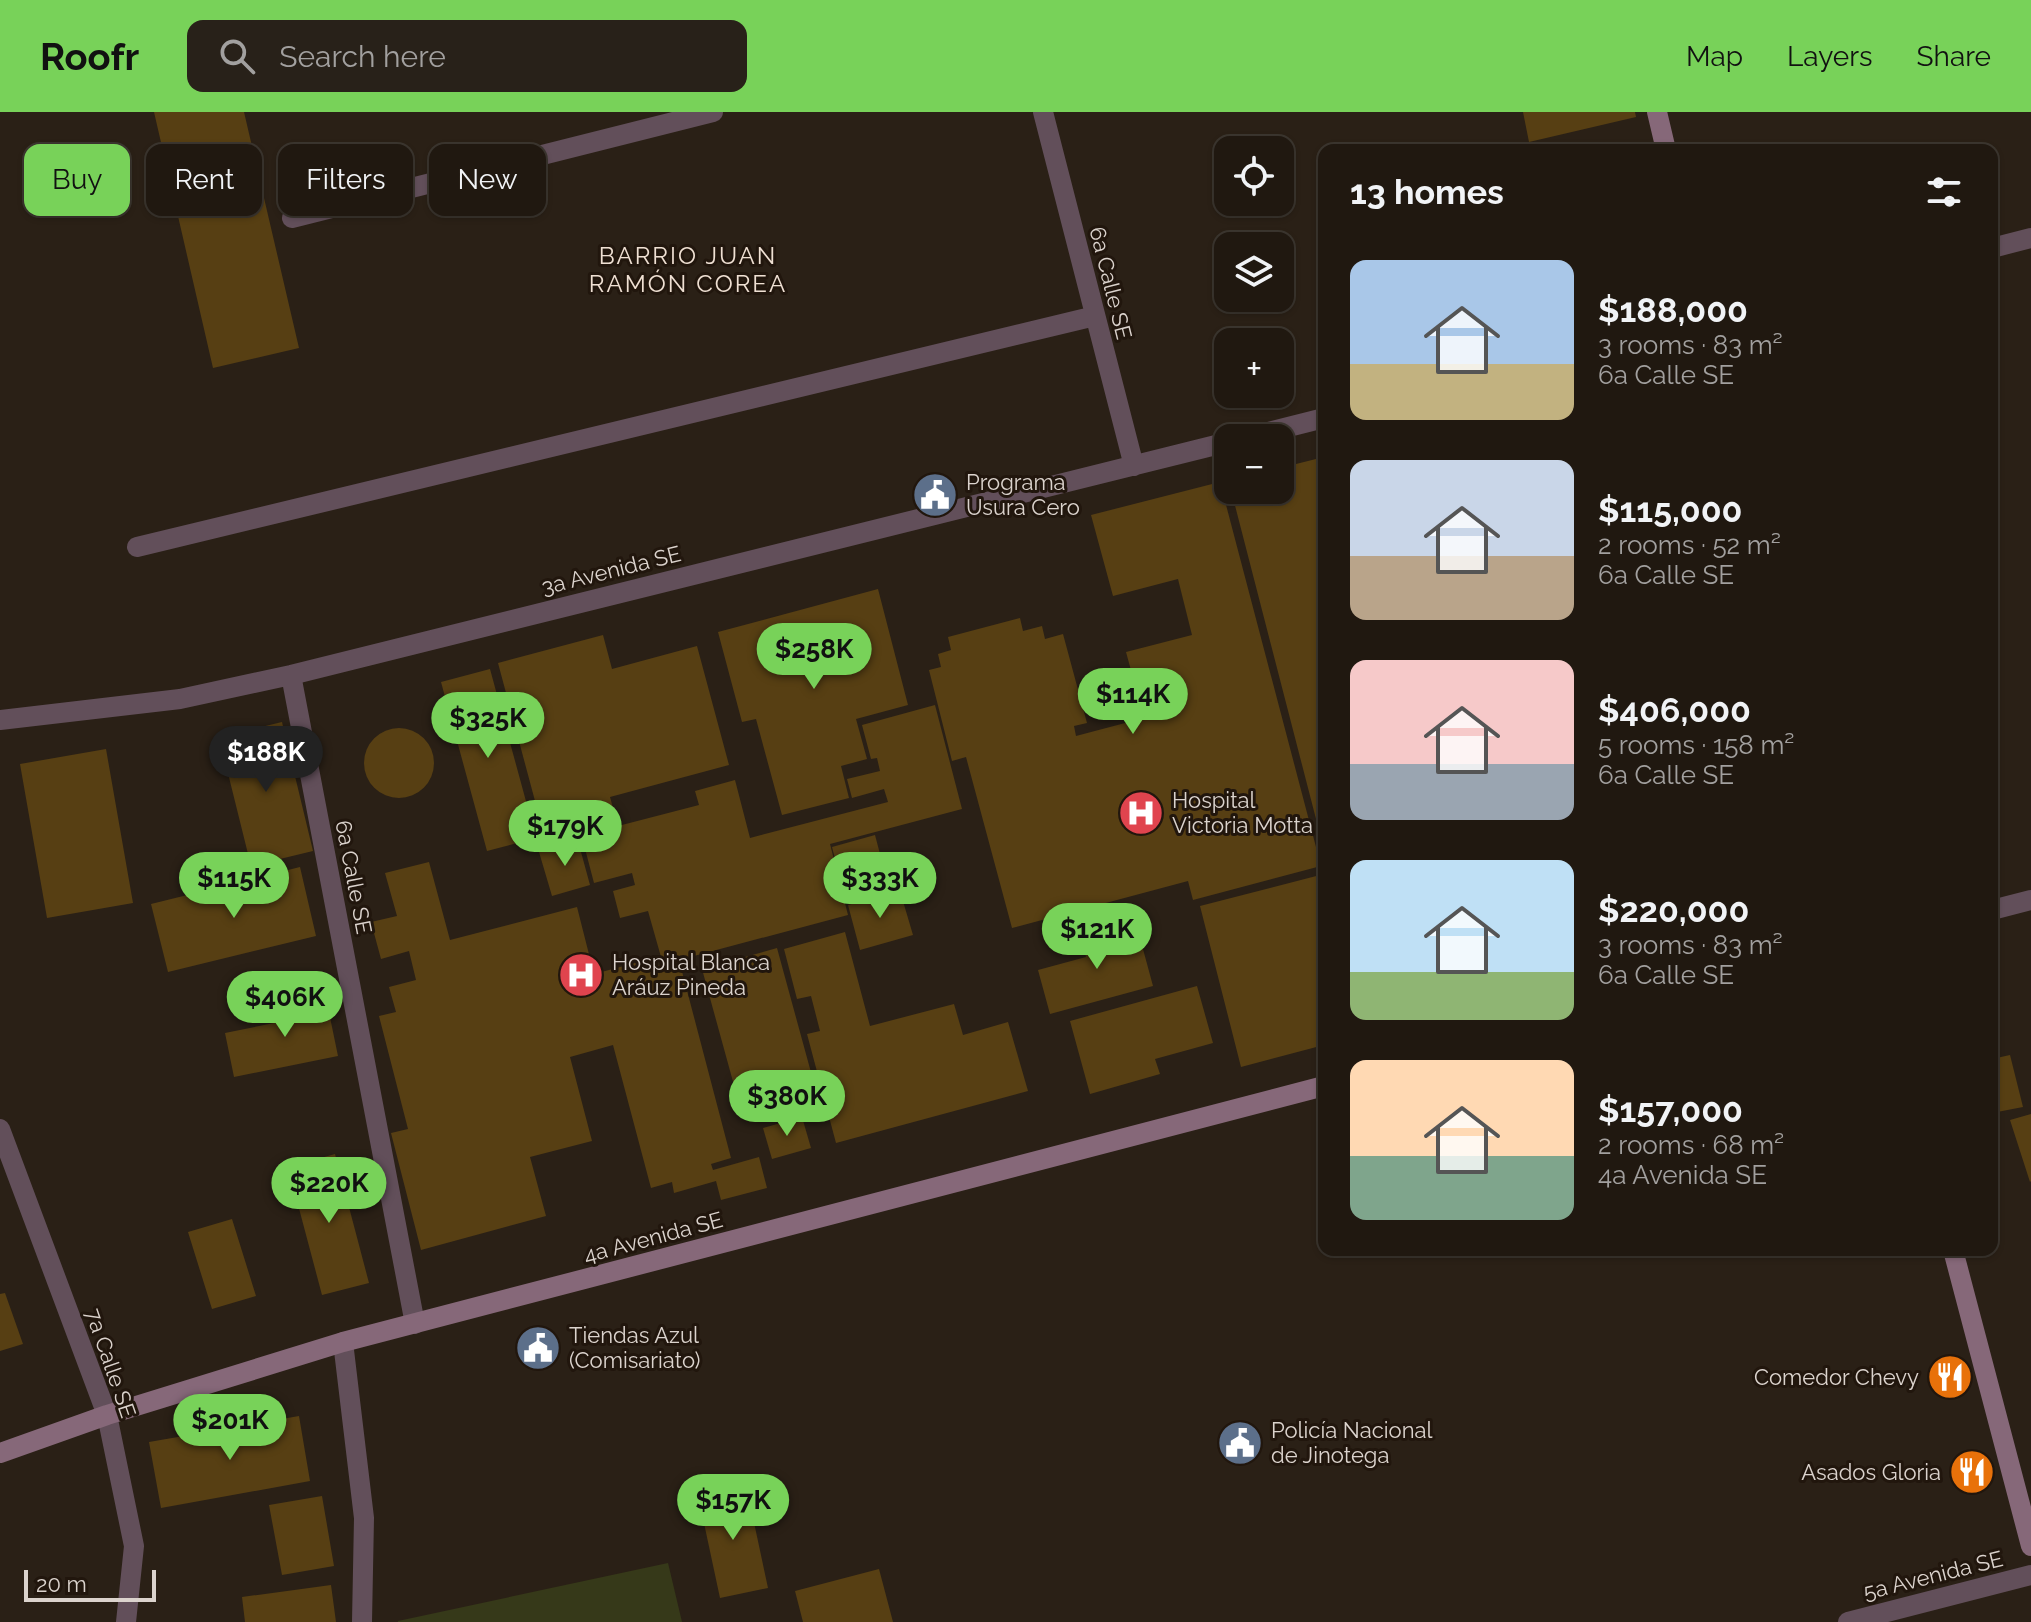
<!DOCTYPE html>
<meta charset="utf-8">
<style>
:root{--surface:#201810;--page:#282119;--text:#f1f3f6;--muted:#a2a09f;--line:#3d3730;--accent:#78d259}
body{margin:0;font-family:Raleway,sans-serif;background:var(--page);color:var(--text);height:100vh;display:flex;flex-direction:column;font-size:30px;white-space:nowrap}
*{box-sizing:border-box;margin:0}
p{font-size:26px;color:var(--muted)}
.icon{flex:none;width:44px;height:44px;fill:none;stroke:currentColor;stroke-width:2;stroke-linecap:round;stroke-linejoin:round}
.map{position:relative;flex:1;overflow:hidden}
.side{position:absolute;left:1318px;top:32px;width:680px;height:1112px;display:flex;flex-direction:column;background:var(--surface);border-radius:16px;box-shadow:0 2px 6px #0004,0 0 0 2px var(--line)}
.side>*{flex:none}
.top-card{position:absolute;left:24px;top:32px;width:760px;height:72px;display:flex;gap:16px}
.tools{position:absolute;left:1214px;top:24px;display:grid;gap:16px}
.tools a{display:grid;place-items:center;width:80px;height:80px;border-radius:16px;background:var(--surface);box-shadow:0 2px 6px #0004,0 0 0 2px var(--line);font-size:40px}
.scale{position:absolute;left:24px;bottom:20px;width:132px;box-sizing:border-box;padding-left:8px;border:4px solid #dbd3cd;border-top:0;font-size:22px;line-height:28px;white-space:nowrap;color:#dbd3cd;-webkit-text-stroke:6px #21160d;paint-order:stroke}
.price{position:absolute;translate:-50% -68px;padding:0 18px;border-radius:28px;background:var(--accent);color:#111;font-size:26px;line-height:52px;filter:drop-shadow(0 2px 4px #0008)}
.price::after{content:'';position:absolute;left:50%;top:48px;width:24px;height:18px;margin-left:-12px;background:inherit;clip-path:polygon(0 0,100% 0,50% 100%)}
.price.current{background:#222;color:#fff}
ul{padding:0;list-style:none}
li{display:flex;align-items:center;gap:24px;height:200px;padding:0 32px}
li span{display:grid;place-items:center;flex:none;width:224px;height:160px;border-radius:16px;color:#555}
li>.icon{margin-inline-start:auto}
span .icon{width:96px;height:96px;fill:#fffc;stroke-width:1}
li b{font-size:34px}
h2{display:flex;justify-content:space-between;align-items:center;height:96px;padding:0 32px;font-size:34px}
.pill{padding:0 28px;border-radius:16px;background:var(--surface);box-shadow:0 2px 6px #0004,0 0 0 2px var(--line);font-size:28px;line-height:72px}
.pill.current{background:var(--accent);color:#111}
header{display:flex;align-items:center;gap:48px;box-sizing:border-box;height:112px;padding:0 40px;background:var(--accent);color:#111}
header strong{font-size:38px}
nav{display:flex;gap:44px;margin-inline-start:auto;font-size:28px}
.search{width:560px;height:72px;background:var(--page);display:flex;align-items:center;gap:20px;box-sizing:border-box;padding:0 28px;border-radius:16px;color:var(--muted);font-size:30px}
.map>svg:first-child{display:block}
</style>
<header>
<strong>Roofr</strong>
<div class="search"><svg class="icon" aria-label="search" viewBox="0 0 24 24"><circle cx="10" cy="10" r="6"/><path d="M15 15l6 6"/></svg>Search here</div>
<nav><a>Map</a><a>Layers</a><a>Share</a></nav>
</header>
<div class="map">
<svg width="2031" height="1510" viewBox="0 0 2031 1510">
<rect width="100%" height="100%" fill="#2a2016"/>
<path fill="#363919" d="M668 1451 682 1510H398V1509Z"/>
<path fill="#573f13" d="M154 0H244L299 236 213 256Z
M1523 0H1635L1636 5 1529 30Z
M1324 345V734H1323L1231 378H1280V356Z
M1220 370 1321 754 1193 788 1188 769 1012 816 966 645 952 649 929 558 941 555 938 542 951 538 948 525 1020 506 1023 519 1042 514 1045 527 1063 522 1087 611 1074 614 1076 624 1144 606 1126 540 1192 523 1178 467 1113 484 1091 403Z
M878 477 908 593 856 607 867 647 841 654 849 686 782 703 756 607 742 610 718 520Z
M603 523 612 557 697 534 729 653 610 685 618 714 699 693 695 679 735 668 750 726 888 690 884 677 852 686 847 667 880 659 877 646 871 647 862 613 935 593 962 697 830 732 848 803 679 848 731 1046 711 1052 713 1058 759 1045 767 1076 721 1088 716 1069 674 1081 672 1070 651 1076 613 933 570 945 592 1029 530 1045 546 1104 421 1138 391 1021 408 1017 379 904 396 900 389 875 416 868 409 839 381 847 371 810 397 804 385 761 429 750 450 828 577 795 594 862 650 847 652 855 663 852 648 799 620 806 613 779 635 773 632 761 594 771 577 706 542 715 498 551Z
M490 557 536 726 487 739 441 570Z
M282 610 313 739 251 754 219 625Z
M364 651a35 35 0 1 1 70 0a35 35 0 1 1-70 0Z
M106 637 133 791 47 806 20 652Z
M875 723 889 776 846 788 832 735Z
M578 729 590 773 552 784 539 740Z
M300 755 316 824 168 860 151 792Z
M1324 762V933L1241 955 1200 794Z
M900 779 913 823 860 838 848 793Z
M1117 810 1124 831 1140 826 1153 874 1050 902 1038 858 1086 845 1079 820Z
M845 820 870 914 954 892 963 923 1008 910 1028 979 836 1031 807 922 820 919 811 884 797 887 784 837Z
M777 836 815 975 740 995 702 857Z
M1197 874 1213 931 1155 947 1160 962 1090 982 1070 909Z
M325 881 338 944 234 965 225 921 289 908 285 889Z
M2010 943 2023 995 1992 1001V947Z
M2031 1002V1069L2030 1070 2010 1008Z
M802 1005 811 1036 772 1047 763 1016Z
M335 1042 369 1171 322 1183 288 1055Z
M232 1107 256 1184 212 1197 188 1120Z
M5 1181 23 1232 0 1239V1182Z
M299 1304 310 1369 161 1396 149 1330Z
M746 1373 768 1476 720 1486 698 1383Z
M322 1384 334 1454 282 1463 269 1393Z
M879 1457 893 1510H803L795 1479Z
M331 1473 336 1510H245L242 1485Z"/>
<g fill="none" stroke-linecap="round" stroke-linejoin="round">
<path stroke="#624f5a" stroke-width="20" d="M1043 0 1134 354
M292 106 713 0
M1992 136 2031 126
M1245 326 1324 306
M137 435 1095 204
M291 563 415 1212
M0 608 180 587 291 563 1228 330
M1992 798 2031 788
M0 1017 107 1303 134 1434 126 1510
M343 1230 364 1406 362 1510
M1848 1510 2031 1463"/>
<path stroke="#866879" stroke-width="20" d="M1657 0 1666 38
M1953 1138 2031 1434
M0 1341 107 1303 343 1230 1324 974"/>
</g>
<defs>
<g id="civic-disc" transform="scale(2.3)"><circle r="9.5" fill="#5c6f8a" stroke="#21160d"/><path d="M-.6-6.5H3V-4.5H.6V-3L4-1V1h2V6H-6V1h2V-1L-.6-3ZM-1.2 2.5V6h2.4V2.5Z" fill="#fff"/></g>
<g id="hospital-disc" transform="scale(2.3)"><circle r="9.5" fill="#e0444e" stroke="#21160d"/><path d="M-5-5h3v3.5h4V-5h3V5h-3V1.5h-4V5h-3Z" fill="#fff"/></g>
<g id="restaurant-disc" transform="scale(2.3)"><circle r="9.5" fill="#e8710a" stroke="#21160d"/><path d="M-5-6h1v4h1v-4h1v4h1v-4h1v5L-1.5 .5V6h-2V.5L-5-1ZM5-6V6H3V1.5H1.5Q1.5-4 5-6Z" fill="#fff"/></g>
</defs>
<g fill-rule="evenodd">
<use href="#civic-disc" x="935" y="383"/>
<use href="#hospital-disc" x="1141" y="701"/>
<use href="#hospital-disc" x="581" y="863"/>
<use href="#civic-disc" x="538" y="1236"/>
<use href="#restaurant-disc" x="1950" y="1265"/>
<use href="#civic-disc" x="1240" y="1331"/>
<use href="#restaurant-disc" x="1972" y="1360"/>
</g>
<g text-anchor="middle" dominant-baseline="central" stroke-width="6" stroke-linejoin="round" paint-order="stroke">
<g font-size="22" fill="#dbd3cd" stroke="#21160d">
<text transform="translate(1111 171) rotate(76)">6a Calle SE</text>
<text transform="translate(611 458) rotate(-14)">3a Avenida SE</text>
<text transform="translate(354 765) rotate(79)">6a Calle SE</text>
<text transform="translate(653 1125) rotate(-15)">4a Avenida SE</text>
<text transform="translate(111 1251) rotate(71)">7a Calle SE</text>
<text transform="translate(1933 1463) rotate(-14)">5a Avenida SE</text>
</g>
<g font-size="22" fill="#dbd3cd" stroke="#21160d" text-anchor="start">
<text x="966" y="370">Programa<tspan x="966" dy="25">Usura Cero</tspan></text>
<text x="1172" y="688">Hospital<tspan x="1172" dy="25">Victoria Motta</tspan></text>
<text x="612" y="850">Hospital Blanca<tspan x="612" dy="25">Aráuz Pineda</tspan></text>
<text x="569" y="1223">Tiendas Azul<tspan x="569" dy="25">(Comisariato)</tspan></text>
<text x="1919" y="1265" text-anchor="end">Comedor Chevy</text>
<text x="1271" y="1318">Policía Nacional<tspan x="1271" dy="25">de Jinotega</tspan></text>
<text x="1941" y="1360" text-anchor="end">Asados Gloria</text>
</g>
<g font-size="24" letter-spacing="2" fill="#efe0d3" stroke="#21160d">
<text x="688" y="143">BARRIO JUAN<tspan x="688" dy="28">RAMÓN COREA</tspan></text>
</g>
</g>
</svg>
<div class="tools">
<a><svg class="icon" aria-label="locate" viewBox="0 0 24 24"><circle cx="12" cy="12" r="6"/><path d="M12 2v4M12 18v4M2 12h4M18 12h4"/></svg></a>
<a><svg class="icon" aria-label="layers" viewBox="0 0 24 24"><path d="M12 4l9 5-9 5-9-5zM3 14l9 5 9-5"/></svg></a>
<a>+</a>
<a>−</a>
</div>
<div class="scale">20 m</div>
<b class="price" style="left:814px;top:579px">$258K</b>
<b class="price" style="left:1133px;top:624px">$114K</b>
<b class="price" style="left:488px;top:648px">$325K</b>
<b class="price current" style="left:266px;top:682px">$188K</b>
<b class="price" style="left:565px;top:756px">$179K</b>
<b class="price" style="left:234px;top:808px">$115K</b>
<b class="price" style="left:880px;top:808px">$333K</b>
<b class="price" style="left:1097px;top:859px">$121K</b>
<b class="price" style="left:285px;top:927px">$406K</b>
<b class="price" style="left:787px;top:1026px">$380K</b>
<b class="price" style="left:329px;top:1113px">$220K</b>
<b class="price" style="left:230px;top:1350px">$201K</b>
<b class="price" style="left:733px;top:1430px">$157K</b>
<div class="top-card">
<a class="pill current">Buy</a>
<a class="pill">Rent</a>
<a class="pill">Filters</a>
<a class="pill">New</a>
</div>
<section class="side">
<h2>13 homes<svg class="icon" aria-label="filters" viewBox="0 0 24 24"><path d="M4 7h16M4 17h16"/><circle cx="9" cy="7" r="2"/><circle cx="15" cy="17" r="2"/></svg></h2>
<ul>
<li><span style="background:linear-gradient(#a9c7e8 65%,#c2b280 0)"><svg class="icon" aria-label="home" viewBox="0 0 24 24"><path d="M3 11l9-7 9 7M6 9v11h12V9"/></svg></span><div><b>$188,000</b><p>3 rooms · 83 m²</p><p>6a Calle SE</p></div></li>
<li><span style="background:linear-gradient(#c9d6e8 60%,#b9a48a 0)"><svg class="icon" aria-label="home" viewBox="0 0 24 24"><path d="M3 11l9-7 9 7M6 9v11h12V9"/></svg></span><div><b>$115,000</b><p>2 rooms · 52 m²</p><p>6a Calle SE</p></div></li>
<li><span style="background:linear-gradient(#f6c9c9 65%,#9aa5b1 0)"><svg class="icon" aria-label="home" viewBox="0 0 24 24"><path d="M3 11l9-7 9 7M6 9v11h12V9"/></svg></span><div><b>$406,000</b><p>5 rooms · 158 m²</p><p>6a Calle SE</p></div></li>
<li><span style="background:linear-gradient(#bfe0f5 70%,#8fb573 0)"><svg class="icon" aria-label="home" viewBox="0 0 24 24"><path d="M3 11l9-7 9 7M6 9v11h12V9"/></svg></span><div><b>$220,000</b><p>3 rooms · 83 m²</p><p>6a Calle SE</p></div></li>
<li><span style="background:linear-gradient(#ffd9b3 60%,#7fa58c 0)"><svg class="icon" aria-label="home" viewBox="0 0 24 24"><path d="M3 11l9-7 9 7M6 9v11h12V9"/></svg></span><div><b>$157,000</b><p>2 rooms · 68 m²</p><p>4a Avenida SE</p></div></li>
</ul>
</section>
</div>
